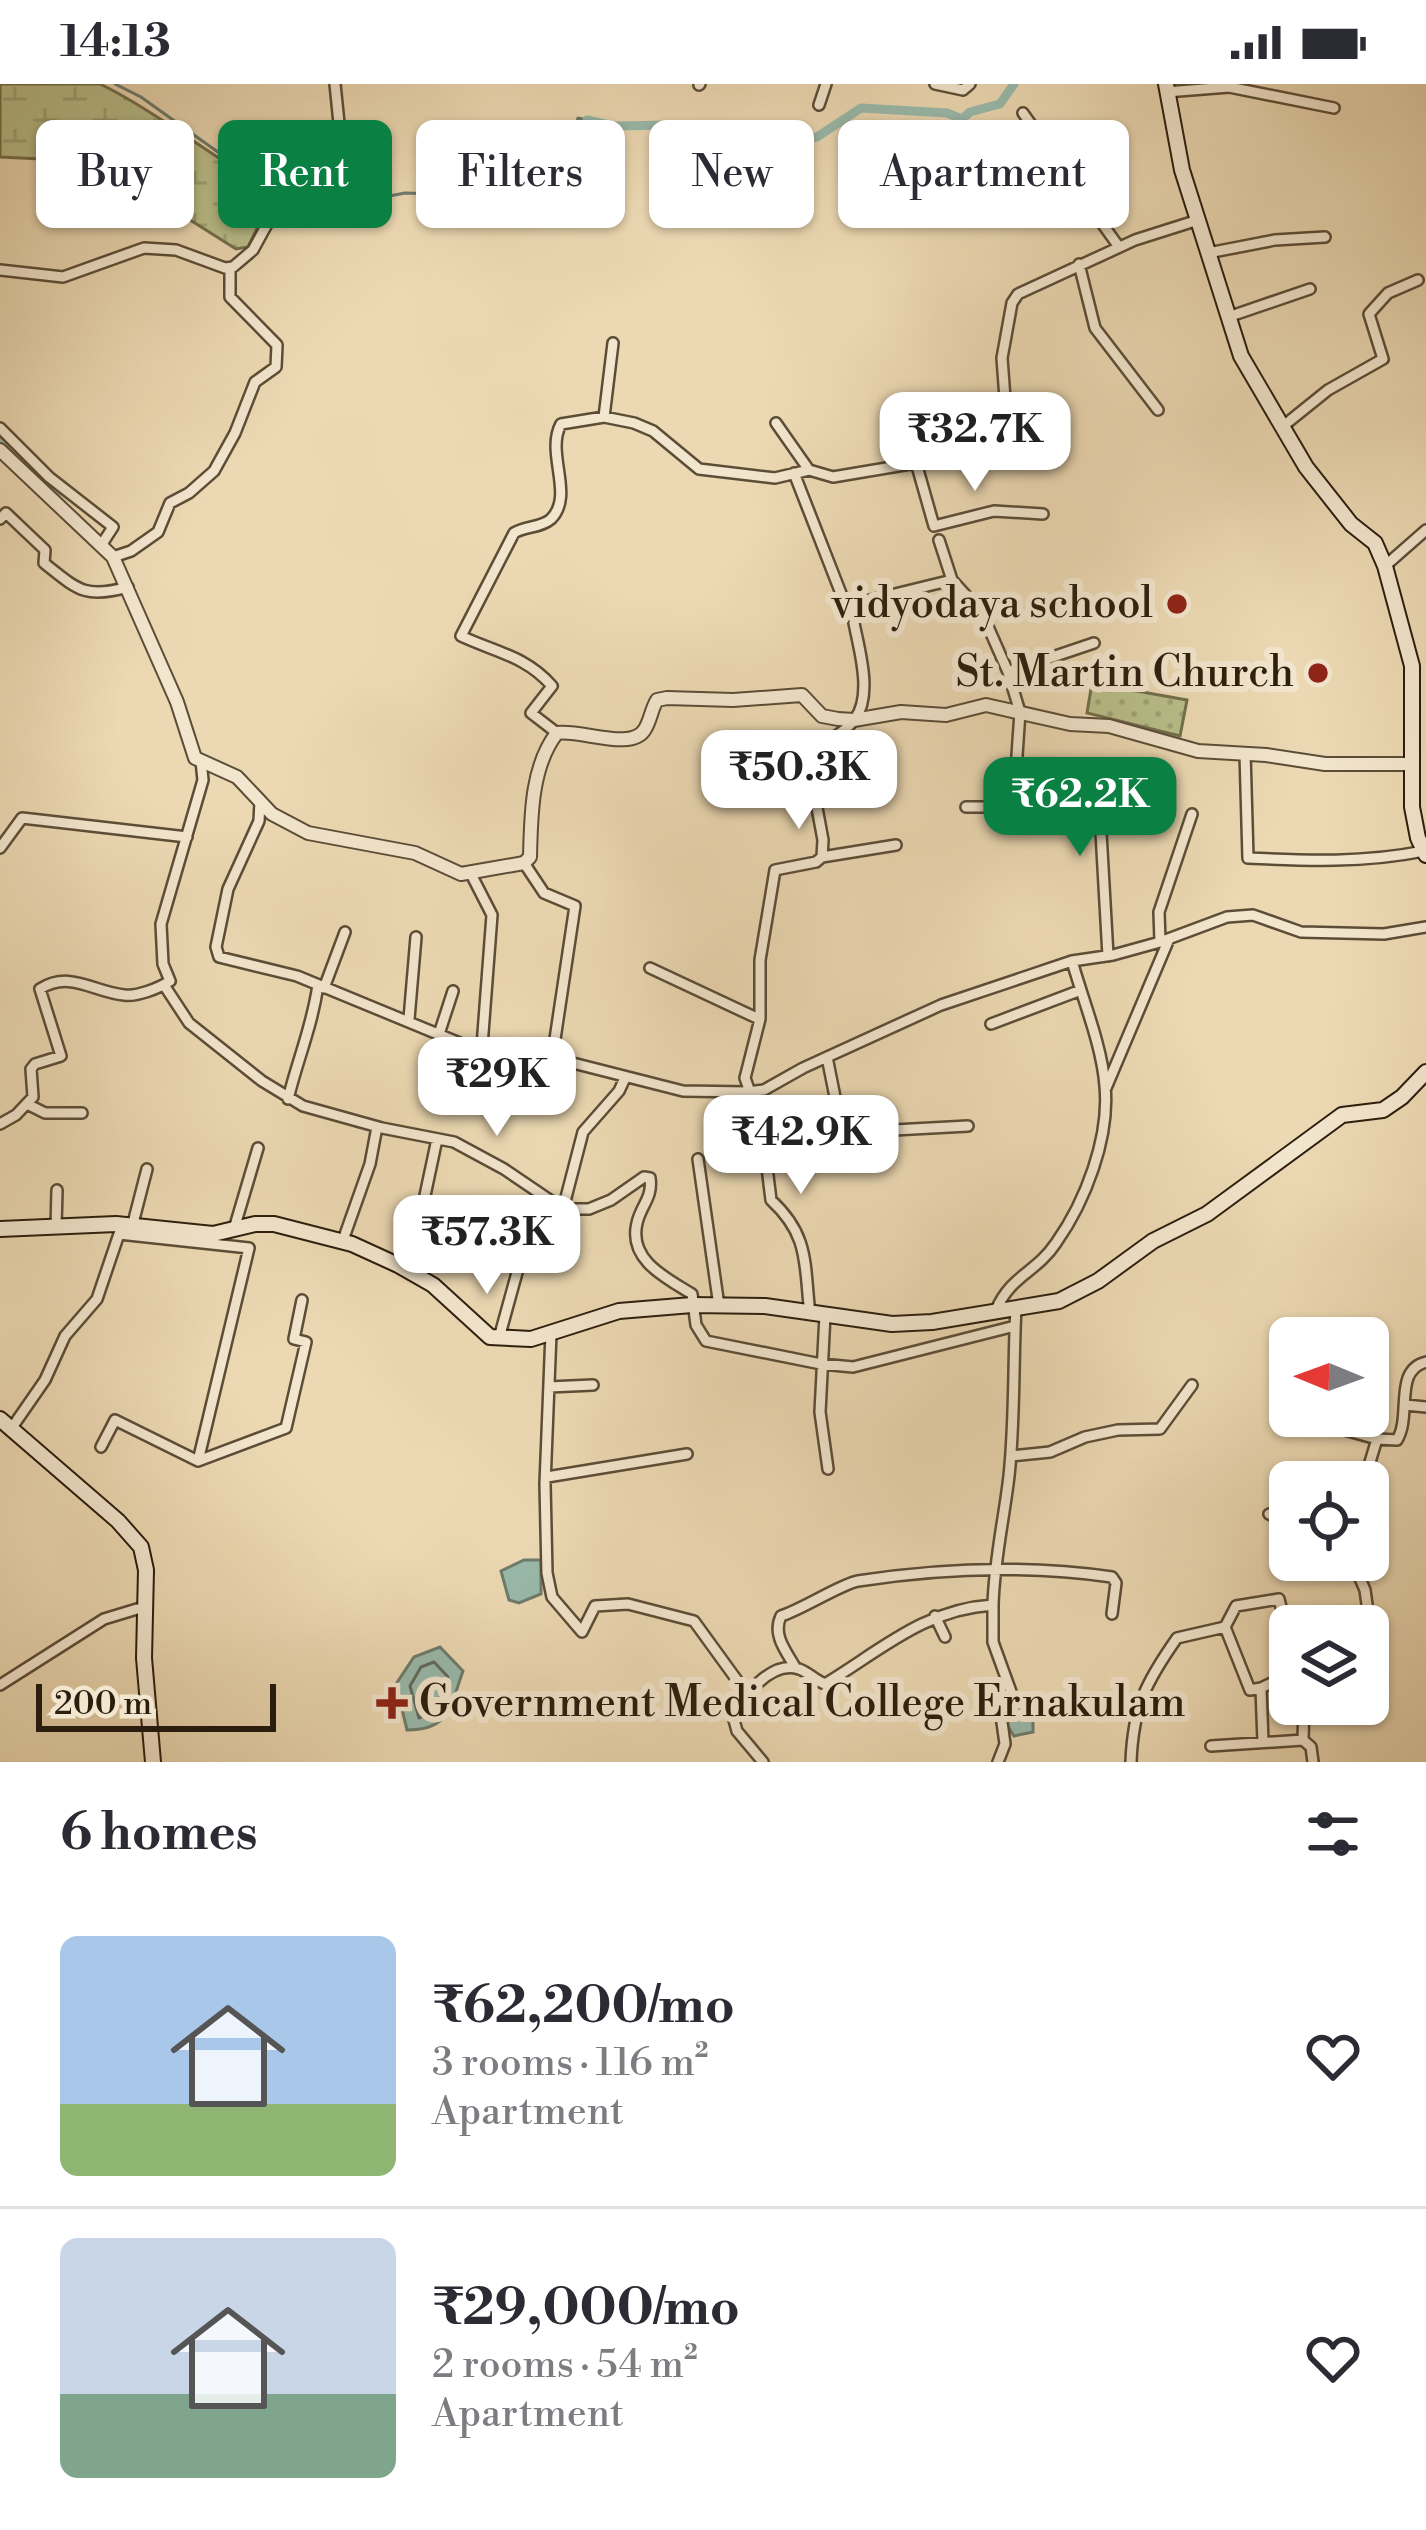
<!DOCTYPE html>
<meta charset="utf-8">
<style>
:root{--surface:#fff;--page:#f2f2f3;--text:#2b2b33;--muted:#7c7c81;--line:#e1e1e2;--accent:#0b8043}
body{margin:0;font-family:"Libre Bodoni",serif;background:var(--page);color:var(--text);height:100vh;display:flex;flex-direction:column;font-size:45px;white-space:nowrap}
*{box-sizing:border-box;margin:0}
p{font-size:39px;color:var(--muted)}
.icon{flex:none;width:66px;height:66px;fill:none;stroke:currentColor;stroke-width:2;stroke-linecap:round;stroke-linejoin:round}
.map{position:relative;height:1678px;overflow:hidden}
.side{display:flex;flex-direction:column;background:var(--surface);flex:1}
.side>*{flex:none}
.hud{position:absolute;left:36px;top:36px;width:1356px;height:108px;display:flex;gap:24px}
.needle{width:78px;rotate:271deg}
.buttons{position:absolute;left:1269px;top:1233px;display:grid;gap:24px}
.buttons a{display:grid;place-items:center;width:120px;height:120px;border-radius:18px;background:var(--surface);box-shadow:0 3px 9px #0004;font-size:60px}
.scale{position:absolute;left:36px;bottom:30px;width:240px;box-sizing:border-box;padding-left:12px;border:6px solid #2c1e0e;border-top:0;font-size:33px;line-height:42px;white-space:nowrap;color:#2c1e0e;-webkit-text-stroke:9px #f3e6ce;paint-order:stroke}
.price{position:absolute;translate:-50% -102px;padding:0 27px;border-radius:24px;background:#fff;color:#222;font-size:39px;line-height:78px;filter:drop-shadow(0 3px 6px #0008)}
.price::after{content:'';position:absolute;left:50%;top:72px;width:36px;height:27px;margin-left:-18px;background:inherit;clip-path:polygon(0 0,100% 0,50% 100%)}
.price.on{background:var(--accent);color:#fff}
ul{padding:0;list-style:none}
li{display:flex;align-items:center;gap:36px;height:300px;padding:0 60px}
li+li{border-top:3px solid var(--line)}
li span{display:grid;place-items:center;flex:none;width:336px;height:240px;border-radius:18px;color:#555}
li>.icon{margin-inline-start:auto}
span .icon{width:144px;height:144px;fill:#fffc;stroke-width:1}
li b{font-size:51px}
h2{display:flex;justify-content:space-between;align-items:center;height:144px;padding:0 60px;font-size:51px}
.pill{padding:0 42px;border-radius:18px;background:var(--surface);box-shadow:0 3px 9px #0004;font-size:42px;line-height:108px}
.pill.on{background:var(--accent);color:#fff}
.status{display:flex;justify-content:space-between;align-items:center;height:84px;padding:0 60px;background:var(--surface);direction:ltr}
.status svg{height:33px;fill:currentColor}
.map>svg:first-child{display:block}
</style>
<div class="status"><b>14:13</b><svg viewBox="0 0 49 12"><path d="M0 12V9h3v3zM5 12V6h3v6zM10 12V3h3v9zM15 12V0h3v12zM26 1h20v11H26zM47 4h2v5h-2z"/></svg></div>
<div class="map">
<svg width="1426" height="1678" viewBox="0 0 1426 1678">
<defs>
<pattern id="green-dots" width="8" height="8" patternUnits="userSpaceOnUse" patternTransform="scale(3)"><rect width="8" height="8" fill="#b9bf8b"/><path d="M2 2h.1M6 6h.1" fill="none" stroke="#9fa477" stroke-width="1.8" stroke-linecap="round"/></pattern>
<pattern id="wetland-marsh" width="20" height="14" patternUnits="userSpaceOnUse" patternTransform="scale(3)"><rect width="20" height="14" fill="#b9bf8b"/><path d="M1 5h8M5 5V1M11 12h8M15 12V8" fill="none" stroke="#9fa477"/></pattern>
</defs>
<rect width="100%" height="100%" fill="#ecd9b3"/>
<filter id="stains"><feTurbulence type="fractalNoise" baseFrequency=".00167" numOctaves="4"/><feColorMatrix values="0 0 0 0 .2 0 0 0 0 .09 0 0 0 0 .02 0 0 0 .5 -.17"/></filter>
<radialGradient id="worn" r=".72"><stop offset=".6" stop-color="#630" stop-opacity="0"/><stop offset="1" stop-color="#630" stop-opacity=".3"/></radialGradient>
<path fill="url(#green-dots)" stroke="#726e4c" stroke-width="3" d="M1092 599 1187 616 1180 652 1087 629Z"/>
<path fill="url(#wetland-marsh)" stroke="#726e4c" stroke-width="3" d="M0 0H100L110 5C168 35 217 78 275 107L248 163 236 165 160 117 128 120 90 81 81 77 0 73Z"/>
<path fill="#99baac" stroke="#6d7c6d" stroke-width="3" d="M524 1476H541V1510L519 1519 509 1516 501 1487Z
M440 1563 463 1587C450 1623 450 1646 407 1646L396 1600 414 1573Z
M1019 1619 1033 1620V1648L1014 1652 1007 1641 1006 1631Z"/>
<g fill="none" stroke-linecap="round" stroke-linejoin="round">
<path stroke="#626c5d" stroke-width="3" d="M434 1578 448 1593 434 1628 419 1634 410 1602 421 1583Z"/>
<path stroke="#6d7c6d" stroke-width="3" d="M115 0 141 13 222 71 280 103
M296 105 320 111 362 109 379 114 405 109 469 111 517 124 540 122 560 106C559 81 569 58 578 34L587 36"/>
<path stroke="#99baac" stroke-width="9" d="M587 36 614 42 671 41 697 49 723 47 776 57 817 53 861 24 947 29 962 35 970 28 1000 20 1014 0
M0 353 57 409"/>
<g stroke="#5c4d37" stroke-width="14">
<path id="minor" d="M935 0 963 6 970 0
M699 1 700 0
M1166 8 1229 3 1334 24
M819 21 826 0
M1023 29 1119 163
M1208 169 1275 156 1325 153
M1079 180 1095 244 1158 326
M0 186 63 193 144 164 176 166 225 184 233 183 253 166 283 111 299 90 310 62 339 39 335 0
M1228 233 1310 205
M1007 324H1030L1042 329 1049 346
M604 333 613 259
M776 339 809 386
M1282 343 1328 306 1383 275 1369 230 1388 209 1418 196
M0 344 49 393 113 443 102 460
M917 382 934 442 994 427 1043 430
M794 389 842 512 850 521 952 496
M0 435 6 429 45 466 44 479C78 506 85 515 128 503
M939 456 952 496 982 529 1008 588 1020 628 1014 715 1002 723H966
M113 473 131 467 158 448 170 419 189 409 214 387 235 349 255 298 276 283 277 261 230 213V184
M1385 482 1426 446
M1008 588 1094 559
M557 649 531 629 552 602C526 572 495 568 461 552L514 449C525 442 541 444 551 435 575 411 545 369 561 340L604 333 634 339 653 347 699 385 775 394 809 386 833 393 940 375 977 359 1006 328 1002 274 1012 219 1018 210 1135 156 1198 136
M1245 669 1248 774C1308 777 1364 779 1424 767
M1014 715 1056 723 1075 720 1096 723 1100 731 1108 872
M260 718 259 737 228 805 216 863 219 873 297 892 462 960 561 976 683 1007 747 1008 764 1006 803 984 941 921 1072 877 1113 871 1160 858 1227 833 1253 831 1301 848 1384 850 1426 843
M0 764 22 734 187 753
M822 773 896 761
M524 779 544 809 575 822 552 975
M471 790 492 831 482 962
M1160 858 1159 828 1192 730
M650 884 759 935
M164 901 189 939 262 997 303 1022 382 1044 454 1058 504 1085 563 1125H589L611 1116 644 1093 650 1094C653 1114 641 1121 637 1139 628 1176 666 1194 692 1210L696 1241 706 1257 821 1280 853 1283 1015 1242
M324 904 345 848
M409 935 416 853
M991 940 1081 906
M439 950 453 907
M827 973 839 1033 894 1046 968 1042
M1106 1004 1169 855
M288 1015C298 974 312 943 318 901
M558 1017 570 978
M27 1020 45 1029H82
M0 1040 16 1031 33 1013 31 985 35 980 61 972 40 905C70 886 93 908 124 911 137 913 159 904 170 897L163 880 161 840 203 696 201 677
M698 1075 719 1222
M563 1125 583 1048 619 1007 625 994
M56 1143 57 1106
M132 1143 147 1085
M234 1145 258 1064
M342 1159 370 1080 377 1043
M398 1181 423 1121 437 1055
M996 1226C1011 1191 1036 1189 1056 1159 1085 1118 1110 1054 1105 1002 1102 962 1083 916 1072 877
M810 1230C804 1180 810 1152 771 1116L762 1042 745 994 760 935V876L775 786 816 778 822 773 823 756 807 670C822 660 845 649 855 635 873 611 859 565 854 539
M825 1231 820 1328 828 1385
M551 1249 545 1400 547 1489 552 1513 582 1548 595 1522 628 1520 694 1537 747 1610
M499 1254 518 1185
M549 1303 593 1301
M1405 1321 1426 1323
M1319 1339 1377 1355 1397 1356C1412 1332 1393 1286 1426 1278
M11 1345 45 1296 65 1252 97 1215 119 1150 249 1164 198 1377 115 1336 101 1363
M1011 1372 1050 1368 1085 1353 1118 1346 1160 1345 1192 1301
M198 1377 286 1344 306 1258 294 1255 302 1216
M547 1393 687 1370
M1364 1398 1377 1355
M1269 1430 1290 1440
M1352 1476 1365 1506 1370 1542
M993 1521V1558L1014 1616 1001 1631 1005 1660 998 1678
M935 1532 945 1553
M795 1583C786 1567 772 1551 781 1532 803 1525 841 1500 858 1497 942 1484 1027 1481 1112 1493L1116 1499 1112 1530
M0 1601 104 1535 137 1525
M1261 1604 1250 1606 1225 1543 1236 1522 1279 1515 1290 1560
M1303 1656 1304 1620
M1263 1658 1261 1604 1290 1590
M1211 1662 1303 1656 1311 1663 1313 1678
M763 1678 737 1647 734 1636C741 1612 772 1576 799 1585 810 1589 814 1596 825 1600 881 1566 925 1525 993 1521 994 1478 1004 1435 1009 1392 1015 1336 1013 1279 1016 1223
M1131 1678C1133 1623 1146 1598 1177 1554L1225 1543"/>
</g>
<g stroke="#5c4d37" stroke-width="16">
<path id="tertiary" d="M0 366 113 473 177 618 195 674 237 693 272 730 308 749 415 769 461 790 524 779 530 773C531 733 531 682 557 649 581 645 632 668 645 645 651 635 651 626 657 616L667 614 733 616 802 611 822 632 838 635 854 636 901 628 946 631 986 621 1070 640 1109 642 1198 667 1266 671 1325 680H1409"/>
</g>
<g stroke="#2c1e0e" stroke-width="18">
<path id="secondary" d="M1166 0 1182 86 1241 272 1306 383 1351 440 1375 459 1385 482 1412 582V723L1418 754 1426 771
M0 1145 116 1140 213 1150 255 1140H274L352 1160 398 1181 433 1201 490 1253 531 1255 619 1227 692 1221 765 1222 892 1240 932 1238 1059 1217 1098 1197 1153 1157 1207 1130 1342 1031 1383 1026 1402 1013 1426 988
M0 1335 118 1437 141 1463 146 1486 144 1574 153 1678"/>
</g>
<use href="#minor" stroke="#f3e6ce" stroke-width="9"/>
<use href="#tertiary" stroke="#f3e6ce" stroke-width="12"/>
<use href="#secondary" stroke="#f3e6ce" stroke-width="14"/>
</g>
<g fill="#8f2418" stroke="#f3e6ce" stroke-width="4.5">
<circle cx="1177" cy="520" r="12"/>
<circle cx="1318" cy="589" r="12"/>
<path d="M386 1601h12v12h12v12h-12v12h-12v-12h-12v-12h12z"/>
</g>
<g text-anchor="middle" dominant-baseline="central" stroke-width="12" stroke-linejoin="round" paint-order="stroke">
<g font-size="42" fill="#2c1e0e" stroke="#f3e6ce" text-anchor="end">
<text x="1153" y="520">vidyodaya school</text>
<text x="1294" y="589">St. Martin Church</text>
<text x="419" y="1619" text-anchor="start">Government Medical College Ernakulam</text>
</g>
</g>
<rect width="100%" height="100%" filter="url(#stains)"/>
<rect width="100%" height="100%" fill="url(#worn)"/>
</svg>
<div class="buttons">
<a><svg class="needle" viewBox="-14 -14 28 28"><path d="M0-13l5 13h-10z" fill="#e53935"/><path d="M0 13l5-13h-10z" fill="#7c7c81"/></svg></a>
<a><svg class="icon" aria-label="locate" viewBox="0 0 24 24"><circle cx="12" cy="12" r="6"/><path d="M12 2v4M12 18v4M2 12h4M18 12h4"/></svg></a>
<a><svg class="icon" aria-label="layers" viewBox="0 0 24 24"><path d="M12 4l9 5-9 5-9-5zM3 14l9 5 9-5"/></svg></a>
</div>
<div class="scale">200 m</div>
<b class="price" style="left:975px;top:410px">₹32.7K</b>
<b class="price" style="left:799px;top:748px">₹50.3K</b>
<b class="price on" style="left:1080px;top:775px">₹62.2K</b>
<b class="price" style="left:497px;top:1055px">₹29K</b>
<b class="price" style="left:801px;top:1113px">₹42.9K</b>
<b class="price" style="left:487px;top:1213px">₹57.3K</b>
<div class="hud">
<a class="pill">Buy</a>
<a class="pill on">Rent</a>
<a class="pill">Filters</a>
<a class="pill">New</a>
<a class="pill">Apartment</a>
</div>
</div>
<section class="side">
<h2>6 homes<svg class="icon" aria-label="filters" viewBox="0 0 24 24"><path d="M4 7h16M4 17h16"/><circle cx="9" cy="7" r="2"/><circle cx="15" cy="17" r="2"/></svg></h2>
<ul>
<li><span style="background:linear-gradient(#a9c7e8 70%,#8fb573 0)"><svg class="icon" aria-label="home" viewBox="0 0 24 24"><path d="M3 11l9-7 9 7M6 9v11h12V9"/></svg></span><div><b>₹62,200/mo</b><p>3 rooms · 116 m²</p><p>Apartment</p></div><svg class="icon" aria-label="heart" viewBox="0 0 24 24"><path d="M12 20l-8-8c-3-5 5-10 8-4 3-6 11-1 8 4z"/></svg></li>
<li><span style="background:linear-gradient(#c9d6e8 65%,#7fa58c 0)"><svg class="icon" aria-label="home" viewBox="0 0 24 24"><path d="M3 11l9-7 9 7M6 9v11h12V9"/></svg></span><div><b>₹29,000/mo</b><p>2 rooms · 54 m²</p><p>Apartment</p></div><svg class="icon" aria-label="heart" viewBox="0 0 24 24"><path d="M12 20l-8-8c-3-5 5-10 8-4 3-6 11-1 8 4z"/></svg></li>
</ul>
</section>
